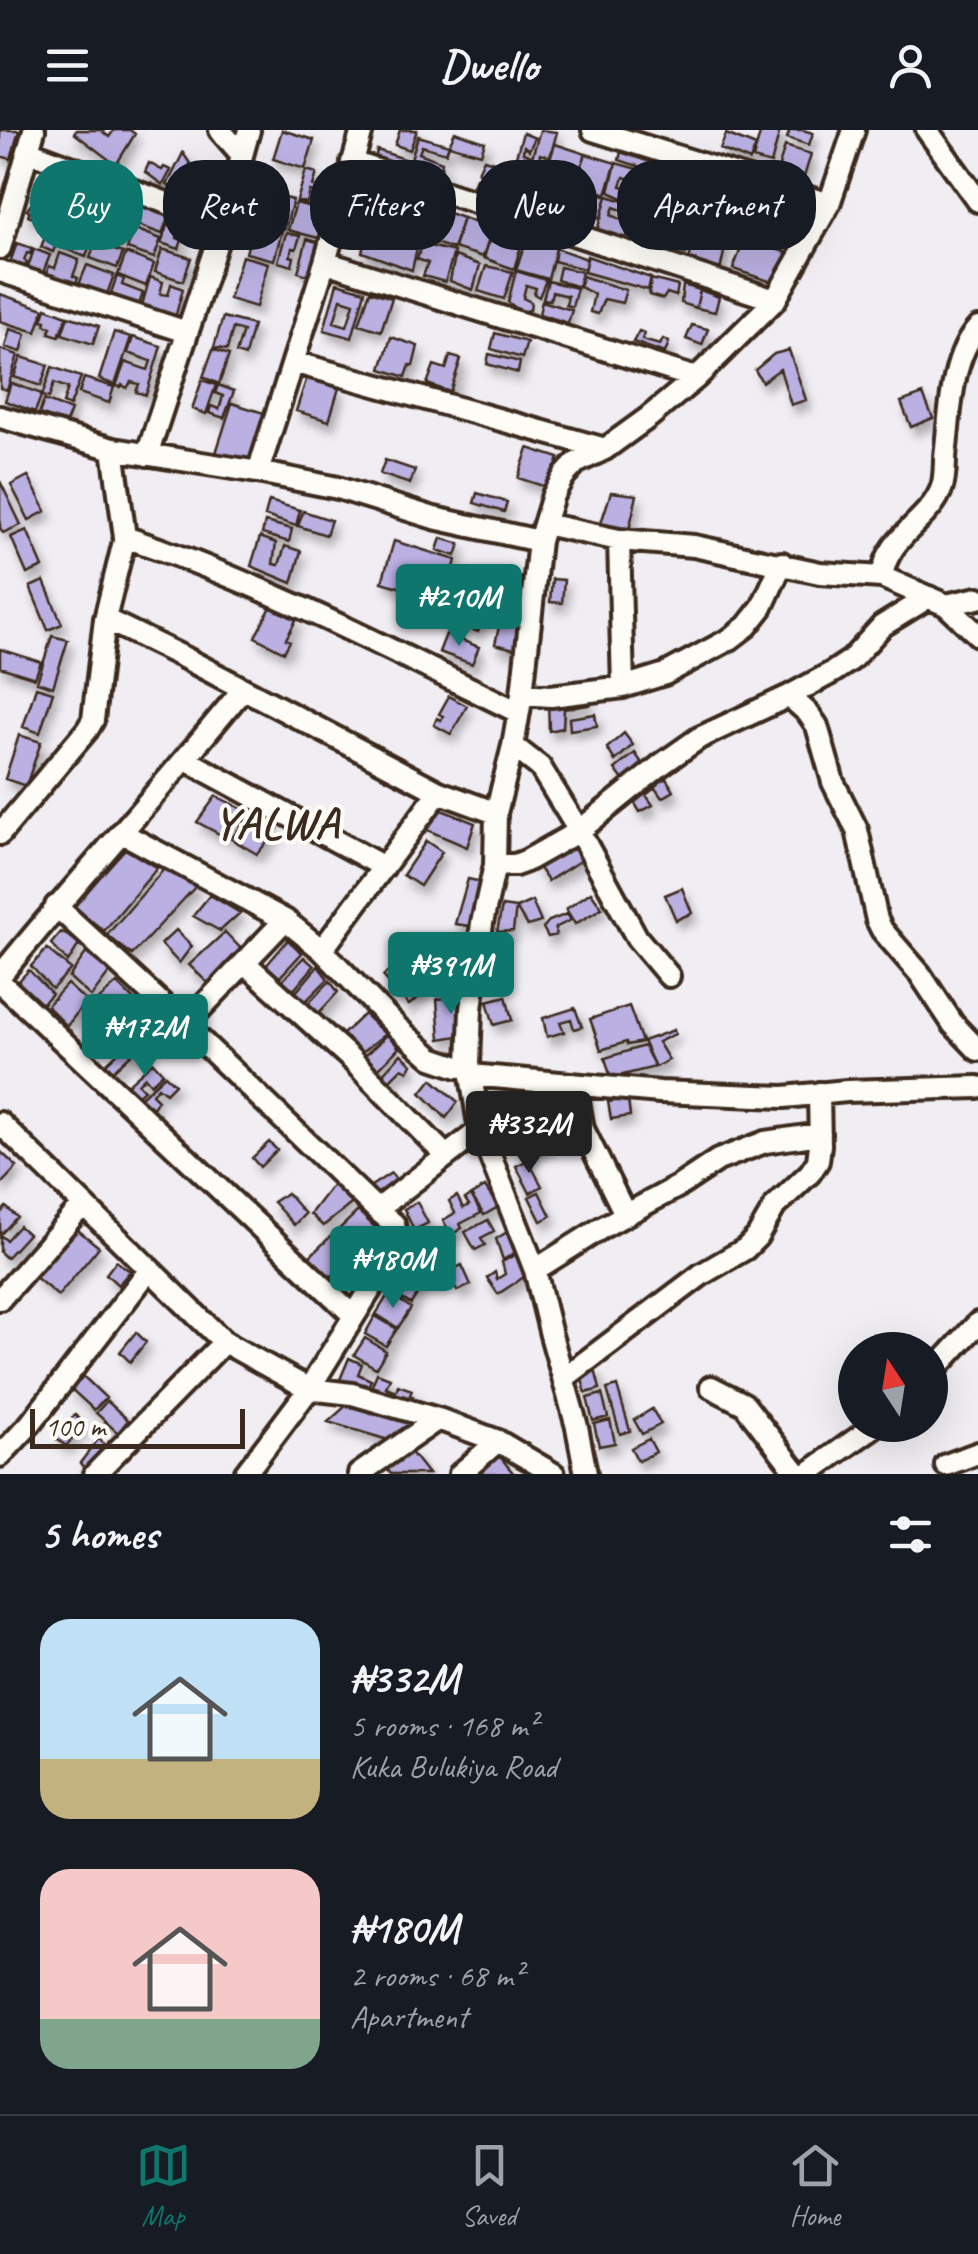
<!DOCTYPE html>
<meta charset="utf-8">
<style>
:root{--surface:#171b24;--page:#20242c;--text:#f1f3f6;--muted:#9ea1a6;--line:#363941;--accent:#0f766e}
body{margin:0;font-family:Caveat,sans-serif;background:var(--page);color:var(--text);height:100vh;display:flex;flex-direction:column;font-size:38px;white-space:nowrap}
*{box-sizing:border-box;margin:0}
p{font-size:32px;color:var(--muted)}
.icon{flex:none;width:55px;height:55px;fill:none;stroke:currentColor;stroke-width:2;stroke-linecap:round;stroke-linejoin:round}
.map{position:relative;height:1344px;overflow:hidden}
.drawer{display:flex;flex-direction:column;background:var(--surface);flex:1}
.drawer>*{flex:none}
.guide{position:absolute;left:30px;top:30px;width:920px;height:90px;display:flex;gap:20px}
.needle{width:65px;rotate:348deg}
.buttons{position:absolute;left:838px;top:1202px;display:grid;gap:20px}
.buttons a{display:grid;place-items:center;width:110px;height:110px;border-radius:50%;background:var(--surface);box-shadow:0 10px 40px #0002;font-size:50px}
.scale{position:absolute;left:30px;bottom:25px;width:215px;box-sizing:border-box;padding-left:10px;border:5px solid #3b2a1e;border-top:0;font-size:28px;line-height:35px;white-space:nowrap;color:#3b2a1e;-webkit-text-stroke:8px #fdfcf7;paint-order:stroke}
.price{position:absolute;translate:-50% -85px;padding:0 22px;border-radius:10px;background:var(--accent);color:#fff;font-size:32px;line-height:65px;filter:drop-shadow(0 2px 5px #0008)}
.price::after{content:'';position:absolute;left:50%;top:60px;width:30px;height:22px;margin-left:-15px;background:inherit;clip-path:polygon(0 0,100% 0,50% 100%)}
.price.active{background:#222;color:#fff}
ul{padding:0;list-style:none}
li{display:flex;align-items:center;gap:30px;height:250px;padding:0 40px}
li span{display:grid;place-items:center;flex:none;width:280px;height:200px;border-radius:30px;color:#555}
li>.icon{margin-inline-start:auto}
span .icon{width:120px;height:120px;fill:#fffc;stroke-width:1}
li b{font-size:42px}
h2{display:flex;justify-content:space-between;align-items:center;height:120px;padding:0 40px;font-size:42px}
.pill{padding:0 35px;border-radius:40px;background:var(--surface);box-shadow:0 10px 40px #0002;font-size:35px;line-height:90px}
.pill.active{background:var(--accent);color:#fff}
header{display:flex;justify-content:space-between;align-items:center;height:130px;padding:0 40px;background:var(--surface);font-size:45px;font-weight:700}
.dock{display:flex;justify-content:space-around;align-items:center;height:140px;border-top:2px solid var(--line);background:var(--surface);font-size:28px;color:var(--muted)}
.dock a{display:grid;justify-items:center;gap:5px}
.dock .active{color:var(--accent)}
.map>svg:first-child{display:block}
</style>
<header><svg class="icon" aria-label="menu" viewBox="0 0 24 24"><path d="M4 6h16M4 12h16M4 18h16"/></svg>Dwello<svg class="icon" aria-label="person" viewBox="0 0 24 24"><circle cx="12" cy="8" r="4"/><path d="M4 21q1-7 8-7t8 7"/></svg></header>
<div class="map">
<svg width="978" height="1344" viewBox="0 0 978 1344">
<defs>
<filter id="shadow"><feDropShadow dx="4.5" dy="8" stdDeviation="5" flood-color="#0004"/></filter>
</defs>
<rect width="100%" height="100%" fill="#f0edf3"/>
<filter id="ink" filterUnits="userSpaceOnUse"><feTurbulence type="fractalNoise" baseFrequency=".01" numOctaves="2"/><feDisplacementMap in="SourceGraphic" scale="20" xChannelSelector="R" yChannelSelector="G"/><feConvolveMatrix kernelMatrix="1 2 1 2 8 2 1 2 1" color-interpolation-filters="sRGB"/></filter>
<g filter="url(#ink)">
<path fill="#bab0e2" stroke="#3b2a1e" stroke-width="2.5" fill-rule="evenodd" filter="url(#shadow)" d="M0 0H19L11 29 0 26Z
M76 0H104L103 2 109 7 114 0H130L135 4 116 35 74 3Z
M282 0 314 10 305 39 273 29Z
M400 0H417L410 20 395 15Z
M540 0 557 2 550 27 540 24 539 32 545 36 542 45 529 38Z
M761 0H780L771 34 753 29Z
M790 0H803L813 3 809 15 787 8Z
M455 2 485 12 481 24 449 15Z
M523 3 535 8 529 20 524 16 523 23 531 26 525 37 514 33Z
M726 4 756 16 750 31 720 19Z
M418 6 449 15 446 23 422 16 419 23 442 32 439 49 408 39Z
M555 14 586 24 571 64 550 57 547 67 556 70 553 83 534 78Z
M785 16 811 24 804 47 778 39Z
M377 20 411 31 407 39 375 30Z
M621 22 714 54 711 60 619 30Z
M183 23 217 74 167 55Z
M586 24 616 33 606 64 575 52Z
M484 29 510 37 507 52 478 42Z
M149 33 162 40 164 37 171 40 163 55 145 42Z
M616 33 644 41 640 52 624 47 621 56 638 61V75L609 62Z
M528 39 542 45 537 61 532 58 528 64 535 66 529 83 515 78Z
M306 40 317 43 313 56 323 59 327 46 337 48 328 79 317 76 321 64 310 61 307 73 297 71Z
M651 42 678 50 668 77 642 67Z
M480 47 506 53 502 66 472 58 476 48Z
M76 50 95 57 89 74 82 71 76 86 84 89 78 104 59 97Z
M575 52 589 60 585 75 571 72Z
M506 53 523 58 512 82 499 77Z
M680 53 710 63 706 74 676 64Z
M368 55 394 63 386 98 357 88Z
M592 61 607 66 601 88 591 85 595 72 588 70Z
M263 62 274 65 270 80 277 81 281 67 293 70 285 99 272 96 274 87 268 85 265 94 255 91Z
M110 63 138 74 131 92 103 82Z
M710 63 728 69 718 98 701 94Z
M33 64 64 76 56 97 28 86 30 81 27 80 33 71 31 70Z
M398 66 431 76 426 92 406 86 403 95 422 101 420 110 391 101 398 83 394 82Z
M607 66 638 75 632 89 624 87 625 81 614 77 611 85 630 93 626 109 597 101Z
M757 66 774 71 762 111 745 105Z
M728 69 748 76 739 104 719 98Z
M674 72 705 82 701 94 672 86Z
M143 73 170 83 162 104 135 94Z
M296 73 330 82 322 109 288 100Z
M432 77 463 88 453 119 423 109Z
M790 77 808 82 792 124 764 115 777 82 785 86Z
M172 83 190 89 186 100 181 98 177 108 182 110 179 119 161 113Z
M667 87 694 94 686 124 658 117Z
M463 88 492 99 483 127 454 118Z
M103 90 129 99 122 117 96 107Z
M254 93 282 101 274 130 246 123Z
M701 94 722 100 719 111 698 105Z
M49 97 61 102 53 122 41 117Z
M368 98 405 111 418 113 412 140 362 122Z
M135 99 161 109 154 128 127 119Z
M493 99 523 109 514 139 484 128Z
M63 102 91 112 86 127 58 116Z
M286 103 300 106 296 119 292 118 290 126 294 127 292 136 278 132Z
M527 108 556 118 548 149 516 140Z
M709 108 726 113 720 141 689 130 693 115 699 116 701 111 706 113Z
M745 108 790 124 772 152 733 139Z
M307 109 321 113 311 146 298 142Z
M17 113 32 118 30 124 27 123 24 130 27 132 25 137 21 136 19 142 8 138Z
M95 114 123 123 117 138 90 128Z
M422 114 454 122 445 152 423 146 428 133 417 129Z
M556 118 587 129 584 139 554 131Z
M34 119 50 125 41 148 26 143Z
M162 119 191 128 183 151 155 142Z
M60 123 79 130 73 146 78 148 74 157 46 146 49 136 55 138Z
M126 123 154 134 146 156 118 145Z
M242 126 268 133 256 177 229 169Z
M455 126 480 135 473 160 450 151Z
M587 126 651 148 648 160 584 142Z
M87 135 114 145 106 167 78 157Z
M486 136 513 142 504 169 478 161Z
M560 137 582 142 578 157 557 150Z
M516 141 546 150 539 167 534 164 536 158 526 155 523 168 531 172 530 180 521 182 508 172Z
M117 146 124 149 122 155 143 163 137 181 108 171Z
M582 146 626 160 622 173 604 169 598 184 590 182 594 164 580 157Z
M150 147 163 152 160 164 168 165 171 154 183 159 175 188 141 179Z
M651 149 678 156 676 166 667 163 663 169 649 165Z
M548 151 577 158 572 177 566 175 568 166 552 162 550 170 543 169Z
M337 153 365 161 352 208 324 200ZM341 169 354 173 347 196 334 192Z
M683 155 700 160 696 178 681 173Z
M700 160 719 167 715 182 696 178Z
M370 161 392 168 381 201 359 194Z
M0 164 44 179 36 202 0 191Z
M542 171 572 180 568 193 539 184Z
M46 178 67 186 59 206 49 203 51 197 45 195 46 191 42 190Z
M68 186 99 196 93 214 62 204Z
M223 187 253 195 245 226 236 223 243 201 233 198 227 220 214 217Z
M692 195 708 199 702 215 686 209Z
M10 199 26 204 21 222 5 217Z
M639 201 644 203 642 210 660 215 663 209 669 212 665 223 633 212Z
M114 202 131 207 115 255 99 249Z
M495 203 527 212 522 228 491 219Z
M133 207 161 216 146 265 136 262 139 254 131 252 127 258 122 255 121 257 116 256 125 232 148 240 151 231 128 223Z
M391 207 418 216 413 236 410 235 406 247 381 239Z
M0 219 18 225 7 260 0 258Z
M213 219 229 225 219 254 203 247Z
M789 220 806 270 791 275 780 239 762 252 755 240 774 224Z
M489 224 520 232 518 243 487 234Z
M450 226 461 229 450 262 427 254 434 235 446 239Z
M21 227 48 235 41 256 14 247Z
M52 237 81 247 70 276 63 273 68 258 54 253 49 268 42 266Z
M307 247 339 258 329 291 296 281Z
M84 248 114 257 109 273 79 263Z
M202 250 216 255 206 284 192 279Z
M11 253 42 264 35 282 5 271Z
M218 255 234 261 224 288 209 283 211 276 219 279 223 266 215 263Z
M923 264 933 288 911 297 901 272Z
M44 270 71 280 66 293 39 284Z
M232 273 264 283 246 339 214 329Z
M528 318 559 328 549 358 518 348Z
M385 330 415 340 410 354 380 344Z
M28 346 46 381 29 390 11 355Z
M0 351 21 395 3 403 0 398Z
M611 362 637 365 629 400 600 396Z
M477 363 507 372 504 382 474 373Z
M269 371 300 380 296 396 265 386Z
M303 381 331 390 326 405 298 396Z
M265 392 292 399 289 412 262 404Z
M27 400 43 437 27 444 11 407Z
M260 407 276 413 273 434 279 435 285 416 301 421 292 453 251 436Z
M441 408 460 414 456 426 437 420Z
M394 411 456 430 452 445 444 442 436 468 424 465 432 440 423 437 415 462 382 452Z
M516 447 529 450 522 521 495 514 501 488 511 491Z
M552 449 564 450 562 473 550 472Z
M44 451 62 494 48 500 30 457Z
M450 475 484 487 478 502 445 490Z
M271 477 296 490 286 509 290 511 284 522 255 507Z
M446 504 479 517 472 534 439 522Z
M52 506 68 510 53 557 37 552Z
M0 519 41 532 35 548 0 537Z
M36 557 53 562 40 603 23 597Z
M449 566 467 576 451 604 434 595 437 588 441 590 443 586 439 584Z
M588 567 589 575 564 579 563 598 549 601 548 571Z
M595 584 597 596 570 600 569 588Z
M624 603 633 615 615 631 607 618Z
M19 605 41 612 26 656 5 649Z
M635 623 646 639 626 654 615 639Z
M663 644 674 661 662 668 655 658 646 665 653 675 640 682 634 672Z
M216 666 242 679 225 707 197 692Z
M439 679 475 693 467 717 427 700Z
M250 685 278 699 257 724 231 709Z
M576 708 589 725 548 751 533 730Z
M426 711 442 722 420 756 403 745Z
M125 719 157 738 104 801 73 776Z
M164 739 197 755 132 825 107 805Z
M468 749 486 753 477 797 455 794Z
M682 758 692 783 676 790 665 765Z
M591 762 602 778 575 794 566 779Z
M210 765 240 783 220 801 193 786Z
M532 771 541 792 527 796 516 778Z
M502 776 516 778 513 801 497 802Z
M567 784 571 790 555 798 556 805 548 807 543 798 549 791Z
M176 800 192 816 179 833 161 814Z
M61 802 80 813 68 832 51 814Z
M225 802 245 823 213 858 189 835Z
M288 810 302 823 276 851 265 837Z
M465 813 462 863 439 864 442 815Z
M47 819 71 839 52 859 31 836Z
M86 823 110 842 91 867 69 847Z
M304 827 314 836 292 862 282 851Z
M398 832 425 862 409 875 383 846Z
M318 836 328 849 302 875 291 868Z
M29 840 52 864 41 875 17 853Z
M330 851 338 862 315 887 305 877Z
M117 853 136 872 113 893 95 873Z
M67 854 86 871 67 896 47 876Z
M463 866 464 905 440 909 437 869Z
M506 866 512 890 494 895 487 871Z
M145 875 163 889 137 913 132 905 146 892 139 883Z
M629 876 642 912 627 915 626 912 601 920 590 889Z
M575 878 582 897 574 899 571 889 560 892 564 902 547 907 543 888Z
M364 884 385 904 360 924 343 904Z
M674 900 675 904 658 912 669 930 655 937 643 911Z
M388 904 399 918 376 941 362 928Z
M128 913 135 921 113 941 106 934Z
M644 916 655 937 611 948 605 928Z
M401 924 412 934 408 941 402 938 386 954 381 946Z
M153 932 163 943 151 954 145 947 138 954 144 960 136 967 126 956Z
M165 945 175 954 166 963 158 957 152 964 158 970 153 978 140 968Z
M432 949 458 972 446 988 421 963Z
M628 969 630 986 611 989 608 972Z
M543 1005 548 1016 527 1027 522 1016Z
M269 1012 277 1020 260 1037 252 1028Z
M0 1021 17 1037 0 1055Z
M528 1030 542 1056 530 1063 516 1036Z
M391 1043 400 1055 377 1070 368 1058Z
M333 1054 355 1071 323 1096 310 1084Z
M485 1057 498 1077 484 1085 471 1065Z
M539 1062 551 1086 541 1091 529 1067Z
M287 1063 305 1084 294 1095 273 1072Z
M471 1065 481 1083 460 1094 462 1098 451 1105 443 1090 455 1083 449 1071 457 1066 463 1078 469 1075 465 1069Z
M417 1072 428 1093 414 1100 404 1079Z
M6 1077 17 1087 0 1105 6 1110 19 1096 28 1104 6 1128 0 1122V1084Z
M358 1081 381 1103 355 1125 335 1103Z
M488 1090 494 1101 481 1108 485 1115 475 1120 465 1102Z
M74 1097 99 1117 58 1166 34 1146Z
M510 1100 516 1122 503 1130 496 1109Z
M331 1106 353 1128 326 1151 307 1129Z
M517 1124 524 1147 498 1164 487 1148 495 1142 497 1149 505 1144 502 1132Z
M116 1131 130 1141 118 1155 106 1144Z
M462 1135 471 1155 457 1161 448 1142Z
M403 1140 421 1158 411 1174 390 1162Z
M389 1163 411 1178 398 1198 376 1184Z
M375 1186 397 1199 386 1216 365 1204Z
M136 1202 146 1212 130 1232 120 1222Z
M365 1208 386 1221 376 1238 354 1225Z
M349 1228 362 1234 358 1244 371 1250 364 1264 339 1252Z
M595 1239 600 1259 586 1263 580 1243Z
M377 1243 390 1248 386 1257 396 1261 398 1255 412 1260 410 1265 413 1266 410 1275 370 1260Z
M82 1245 106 1268 94 1280 70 1258Z
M617 1256 630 1301 620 1304 607 1259Z
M602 1264 608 1287 593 1291 587 1268Z
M107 1271 128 1290 118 1303 96 1283Z
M349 1273 421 1291 395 1312 328 1292Z
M652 1279 661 1294 642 1304 634 1290Z
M75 1285 84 1294 66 1316 54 1307Z
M610 1290 615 1313 599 1316 594 1294Z
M99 1308 107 1319 88 1343 80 1333Z
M649 1309 656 1322 638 1331 631 1318Z
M410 1321 428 1344H391L387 1339Z
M498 1324 514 1344H474Z"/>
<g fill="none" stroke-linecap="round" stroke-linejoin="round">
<g stroke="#3b2a1e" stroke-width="28">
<path id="minor" d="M220 0 241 24
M593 0 829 74
M927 0 978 71
M28 21 223 94
M352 32 775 170
M0 118 34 0
M325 132 696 248
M0 141 187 202
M293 232 605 319
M0 287 113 319 258 342 338 358 434 388 539 411
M147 325 223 94 249 0
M258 342 325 132 362 0
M544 394 619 410 694 416 820 443 882 447 946 475 978 505
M125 407C262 453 389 519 518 582
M619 410 623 557
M882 447C887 405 930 392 942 357 946 345 944 330 946 318 950 280 952 226 978 198
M946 475 978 468
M105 489 183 527 439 662 496 683
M522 564 551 566 623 557 665 544 730 509 747 496 762 477 782 433
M789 566 808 583 817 596 833 652 857 700 877 790 882 800 920 844 953 894 978 920
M513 616 540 637 579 701 637 808 669 846
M186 630 384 737
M122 703 285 790 322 820 398 898 432 928 458 937 469 934
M0 704 87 600 93 590 105 489 125 407 113 319
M495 735H515L526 731 579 701 662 634 699 608 789 566 833 542 851 530 882 496 929 467
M56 776 185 895 377 1080 394 1094 397 1110 393 1123 309 1259 245 1344
M322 820 439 662
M245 833 349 927 445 1025
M0 846C79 748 164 657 243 559
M0 852 353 1185
M185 895 285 790
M471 945 660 962 784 967 847 961 978 957
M575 955 583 999 625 1084
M0 993 224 1212 309 1259 352 1264 438 1289 498 1311 554 1344
M377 1080 480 1000
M535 1140 603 1097 679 1056 718 1030 765 1012 820 1004
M0 1169 83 1075
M930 1245 978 1193
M564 1248 702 1144 745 1119 757 1107 775 1076 810 1043 818 1031 820 1015 819 963
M711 1257 744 1274 798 1344
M0 1326 30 1294 149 1140
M946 1335 978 1323
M95 1344 224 1212
M359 1344 438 1289
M460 1344 498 1311
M586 1344 577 1297 551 1205 535 1140 480 1000 469 934 471 879 482 793 495 735 496 683 513 616 522 564 539 411 553 365 564 346 576 333 605 319 649 287 696 248 775 170 829 74 854 0
M807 1344 876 1295"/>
</g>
<use href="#minor" stroke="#fdfcf7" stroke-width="20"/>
</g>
</g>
<g text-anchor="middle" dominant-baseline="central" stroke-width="8" stroke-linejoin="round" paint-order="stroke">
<g font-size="45" font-weight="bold" letter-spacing="2.5" fill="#3b2a1e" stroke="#fdfcf7">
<text x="277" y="693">YALWA</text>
</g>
</g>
</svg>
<div class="buttons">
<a><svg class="needle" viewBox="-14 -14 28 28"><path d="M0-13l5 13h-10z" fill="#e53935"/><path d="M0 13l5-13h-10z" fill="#9ea1a6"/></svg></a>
</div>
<div class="scale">100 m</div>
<b class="price" style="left:459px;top:519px">₦210M</b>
<b class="price" style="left:451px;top:887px">₦391M</b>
<b class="price" style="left:145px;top:949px">₦172M</b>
<b class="price active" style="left:529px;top:1046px">₦332M</b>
<b class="price" style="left:393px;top:1181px">₦180M</b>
<div class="guide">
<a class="pill active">Buy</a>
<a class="pill">Rent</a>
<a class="pill">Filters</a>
<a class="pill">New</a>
<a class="pill">Apartment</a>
</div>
</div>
<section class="drawer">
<h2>5 homes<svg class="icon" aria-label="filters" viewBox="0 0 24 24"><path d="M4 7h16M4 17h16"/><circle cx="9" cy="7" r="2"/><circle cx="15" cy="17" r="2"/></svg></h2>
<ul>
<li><span style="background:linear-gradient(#bfe0f5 70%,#c2b280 0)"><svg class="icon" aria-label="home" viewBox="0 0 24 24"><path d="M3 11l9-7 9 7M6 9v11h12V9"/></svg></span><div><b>₦332M</b><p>5 rooms · 168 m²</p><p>Kuka Bulukiya Road</p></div></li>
<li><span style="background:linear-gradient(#f6c9c9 75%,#7fa58c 0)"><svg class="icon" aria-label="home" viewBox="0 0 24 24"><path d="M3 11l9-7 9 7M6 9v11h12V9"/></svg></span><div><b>₦180M</b><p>2 rooms · 68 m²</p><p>Apartment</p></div></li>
</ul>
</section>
<nav class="dock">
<a class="active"><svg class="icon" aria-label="map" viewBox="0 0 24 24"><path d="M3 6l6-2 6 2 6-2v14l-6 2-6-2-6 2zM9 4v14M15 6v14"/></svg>Map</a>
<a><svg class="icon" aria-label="saved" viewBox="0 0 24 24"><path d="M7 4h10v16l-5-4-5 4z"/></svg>Saved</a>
<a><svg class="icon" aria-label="home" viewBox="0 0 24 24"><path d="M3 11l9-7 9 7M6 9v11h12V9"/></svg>Home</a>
</nav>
